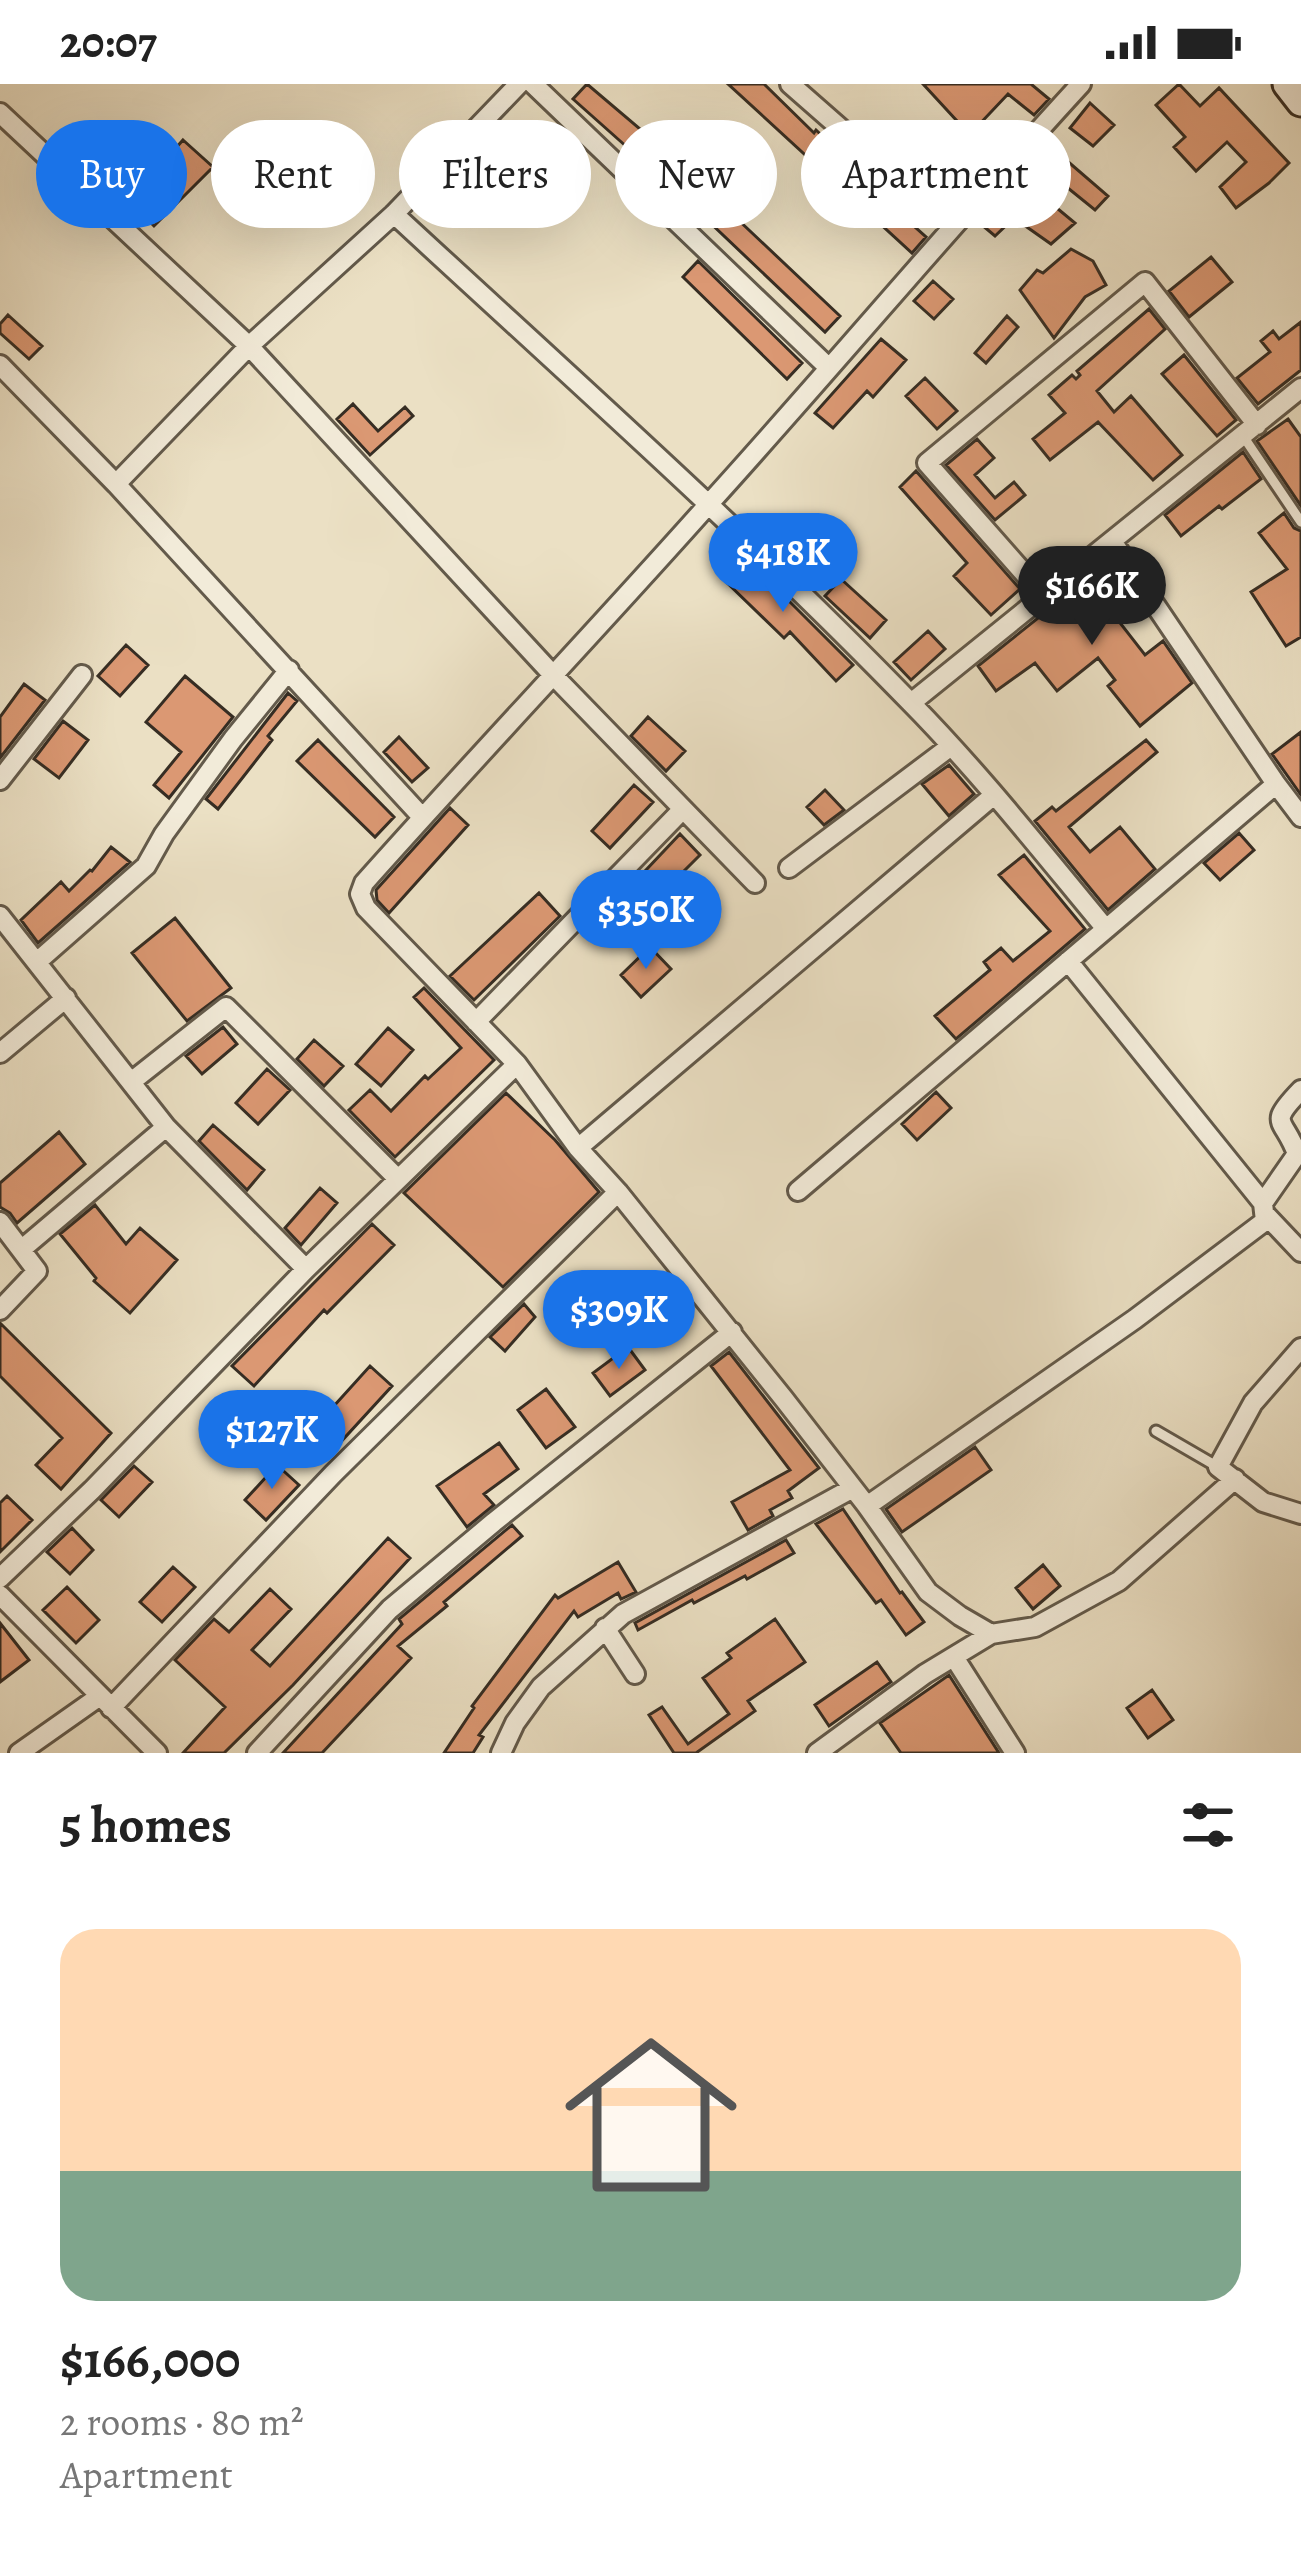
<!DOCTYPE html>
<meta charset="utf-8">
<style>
:root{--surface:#fff;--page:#f2f2f2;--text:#222;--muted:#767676;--accent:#1a73e8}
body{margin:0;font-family:Alegreya,serif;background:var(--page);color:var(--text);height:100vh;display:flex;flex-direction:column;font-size:45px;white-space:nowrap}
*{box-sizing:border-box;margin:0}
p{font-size:39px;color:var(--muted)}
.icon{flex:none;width:66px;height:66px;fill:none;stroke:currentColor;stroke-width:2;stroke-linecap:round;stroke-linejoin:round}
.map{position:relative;height:1669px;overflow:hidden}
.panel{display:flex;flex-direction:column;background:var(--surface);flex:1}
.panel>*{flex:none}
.guide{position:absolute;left:36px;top:36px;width:1230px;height:108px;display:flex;gap:24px}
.price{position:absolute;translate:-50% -102px;padding:0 27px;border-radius:42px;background:var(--accent);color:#fff;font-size:39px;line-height:78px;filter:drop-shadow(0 3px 6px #0008)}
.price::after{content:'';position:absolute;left:50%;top:72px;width:36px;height:27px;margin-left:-18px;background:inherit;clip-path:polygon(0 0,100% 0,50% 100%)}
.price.current{background:#222;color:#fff}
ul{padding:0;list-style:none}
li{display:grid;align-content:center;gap:24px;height:636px;padding:0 60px}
li span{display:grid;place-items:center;height:372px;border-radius:36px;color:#555}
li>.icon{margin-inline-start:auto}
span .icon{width:216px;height:216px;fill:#fffc;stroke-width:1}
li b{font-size:51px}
h2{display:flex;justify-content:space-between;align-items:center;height:144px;padding:0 60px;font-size:51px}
.pill{padding:0 42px;border-radius:54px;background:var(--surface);box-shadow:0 12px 48px #0002;font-size:42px;line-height:108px}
.pill.current{background:var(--accent);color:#fff}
.status{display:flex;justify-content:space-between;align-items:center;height:84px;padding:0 60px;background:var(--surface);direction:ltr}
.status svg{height:33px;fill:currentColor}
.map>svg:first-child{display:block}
</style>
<div class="status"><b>20:07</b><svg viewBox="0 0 49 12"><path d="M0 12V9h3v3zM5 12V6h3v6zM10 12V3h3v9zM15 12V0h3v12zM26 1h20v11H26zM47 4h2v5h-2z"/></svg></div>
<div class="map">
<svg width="1301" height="1669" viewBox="0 0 1301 1669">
<rect width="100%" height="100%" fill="#ebe0c4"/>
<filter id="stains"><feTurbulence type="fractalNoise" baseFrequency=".00167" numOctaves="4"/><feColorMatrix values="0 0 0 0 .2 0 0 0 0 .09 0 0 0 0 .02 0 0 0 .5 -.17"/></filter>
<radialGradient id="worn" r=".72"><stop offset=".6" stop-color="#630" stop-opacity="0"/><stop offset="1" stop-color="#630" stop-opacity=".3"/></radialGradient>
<path fill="#db9873" stroke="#362d23" stroke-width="3" d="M587 0 659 61 840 232 825 248 683 113 573 15Z
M728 0H764L814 49 816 46 834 63 830 67 926 153 912 169Z
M923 0H1031L1049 15 1034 31 1008 10 974 46 958 38Z
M1179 0 1200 22 1219 4 1289 79 1269 99 1236 124 1220 103 1246 78 1227 58 1196 87 1174 63 1185 53 1156 21Z
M1090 19 1114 41 1093 62 1070 44Z
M989 54 1003 66 952 124 916 90 936 67 957 88Z
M183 56 213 83 154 142 129 117Z
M1051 63 1108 112 1095 126 1037 79Z
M1023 96 1075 139 1051 160 1014 134 995 152 982 141Z
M1071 165 1093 177 1106 201 1085 213 1054 254 1020 206 1037 186 1043 189Z
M1211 173 1232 198 1189 233 1169 207Z
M698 177 802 279 787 295 683 193Z
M933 197 953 215 934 235 914 217Z
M1149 225 1165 245 1097 307 1114 328 1131 312 1182 371 1153 396 1098 338 1050 376 1033 355 1065 329 1049 311 1072 291 1076 295 1080 291 1077 287Z
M8 231 42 262 29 275 0 249V240Z
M1007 232 1018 243 986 279 975 269Z
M1301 238V286L1258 320 1237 294 1270 268 1261 257 1273 247 1279 255Z
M881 255 906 276 873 313 867 307 833 344 815 329Z
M1184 271 1236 336 1217 352 1162 290Z
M925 294 957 327 937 345 906 312Z
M353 320 378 347 405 323 413 332 370 371 337 335Z
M1288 335 1301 353V422L1257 357Z
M977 355 994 374 975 391 995 414 1014 398 1025 411 995 436 946 381Z
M1243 368 1261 395 1222 425 1219 422 1181 452 1165 431Z
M916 387 1020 505 991 531 954 492 967 479 900 403Z
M1284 429 1294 444 1301 447V553L1286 562 1251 508 1287 485 1259 449Z
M763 433 789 457 778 468 753 444Z
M738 470 790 518 853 581 836 597 790 548 784 554 719 491Z
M1107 479 1137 519 1117 535 1145 571 1163 557 1192 599 1140 642 1108 602 1115 596 1098 574 1057 607 1035 579 996 607 978 582Z
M841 495 886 536 870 554 825 512Z
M928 547 945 565 911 596 894 578Z
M126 561 148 581 120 612 98 592Z
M185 592 233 633 169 714 154 701 181 668 146 638Z
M24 600 45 616 0 674V633Z
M288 609 297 617 268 652 272 656 218 725 206 715Z
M648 633 685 667 666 687 631 652Z
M63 637 88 656 59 694 34 675Z
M1301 648V711L1272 670Z
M399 653 428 684 412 698 384 668Z
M318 656 394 733 375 753 297 677Z
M1146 656 1157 668 1069 743 1090 768 1120 743 1155 785 1108 826 1035 737 1052 723 1056 727Z
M949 681 974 710 949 732 922 700Z
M634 701 653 718 610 764 592 747Z
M825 706 844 726 824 741 807 723Z
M450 724 468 741 389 829 377 816 376 806Z
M1239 749 1254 766 1220 796 1204 779Z
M680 750 700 771 664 807 675 817 643 850 613 821Z
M111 763 130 778 38 859 21 836 61 798 69 807 90 786 92 787Z
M1024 771 1085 845 956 955 935 932 990 886 984 878 1001 864 1013 877 1050 847 999 791Z
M539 809 560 832 474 916 450 892Z
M175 834 231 904 187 937 132 869Z
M650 863 671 885 641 913 621 891Z
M424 904 494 976 395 1073 349 1026 370 1006 391 1027 425 992 428 995 461 964 414 913Z
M223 943 237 960 202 990 186 972Z
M388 944 413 966 381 1002 356 980Z
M314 956 343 982 324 1002 297 975Z
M267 985 290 1006 258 1040 236 1019Z
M936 1008 951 1024 917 1056 902 1040Z
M506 1009 555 1056 599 1108 503 1203 404 1109Z
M213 1041 264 1086 247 1106 199 1057Z
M59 1048 85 1080 17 1139 10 1129 0 1123V1099Z
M320 1104 337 1119 301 1161 285 1144Z
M95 1121 126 1160 140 1144 177 1176 130 1229 94 1197 96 1194 60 1150Z
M372 1140 394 1161 327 1229 324 1226 254 1302 232 1282Z
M524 1220 535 1233 505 1267 490 1253Z
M0 1239 111 1349 61 1405 36 1381 62 1354 0 1292Z
M628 1263 645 1286 610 1312 593 1289Z
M729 1268 819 1384 788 1407 792 1414 770 1426 773 1432 748 1446 732 1418 790 1386 711 1282Z
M370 1282 392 1302 326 1374 305 1354Z
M546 1305 575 1343 546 1364 518 1326Z
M499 1359 518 1385 484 1410 494 1421 467 1443 437 1402Z
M975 1363 991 1386 902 1448 886 1425Z
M277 1381 299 1401 266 1436 245 1416Z
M134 1382 152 1398 119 1433 101 1416Z
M7 1412 32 1436 0 1468V1419Z
M843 1425 900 1509 902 1508 924 1538 906 1551 881 1516 876 1519 816 1440Z
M512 1441 522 1452 444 1518 447 1522 398 1562 411 1574 322 1669H283L402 1540 399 1535Z
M72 1444 93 1466 70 1490 47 1468Z
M388 1454 410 1474 293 1601 224 1669H183L225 1623 175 1576 214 1535 229 1548 270 1505 291 1525 252 1566 270 1582Z
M786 1456 794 1469 747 1495 745 1492 694 1519 692 1516 638 1546 635 1539Z
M618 1478 636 1508 621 1515 618 1509 578 1533 574 1527 479 1651 483 1653 473 1669H444L474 1624 472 1622 555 1511 558 1514Z
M1043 1481 1060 1502 1033 1525 1016 1504Z
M173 1483 195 1503 162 1538 140 1518Z
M67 1503 99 1536 76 1559 43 1526Z
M775 1535 805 1578 748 1617 755 1627 696 1669H674L649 1631 662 1623 688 1660 729 1630 703 1594 731 1574 727 1569Z
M0 1539 29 1576 0 1598Z
M877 1578 891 1598 829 1642 815 1621Z
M949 1591 999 1669H901L880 1639Z
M1152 1606 1173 1636 1148 1654 1127 1624Z"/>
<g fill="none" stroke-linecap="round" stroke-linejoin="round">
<g stroke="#635a4b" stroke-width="15">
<path id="lane" d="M1243 352 1301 438
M1156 1347 1218 1383"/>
</g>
<g stroke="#635a4b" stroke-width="24">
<path id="street" d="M533 0 828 283
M790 0 953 143
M1081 0C954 138 833 283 707 422 594 549 477 672 364 799L360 810 366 824 517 980 578 1064 618 1108 784 1315 867 1422 928 1508 960 1532 991 1550 1035 1543 1119 1497 1235 1395
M0 29 249 262 553 591 755 799
M394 130C568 291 745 448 910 618 980 689 1042 768 1106 845L798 1107
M0 281 116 400 422 733
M116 400 249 262 394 130 519 0
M1044 512 927 379 1145 198 1257 341
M911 619 1301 304
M0 696 82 591
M1276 700 1301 733
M789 784 951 662
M0 832 166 1043 306 1185
M1106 845 1276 700 1112 457
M38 877 146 782 164 750 233 655 289 586
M1068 877 1263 1119
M476 938 683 725
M0 969 66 914
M131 998 226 923 398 1095
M578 1064 994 711
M1265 1130 1301 1168
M0 1138 37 1187 0 1226
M22 1165 166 1043
M1301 1264 1253 1319 1218 1383 1263 1418 1301 1430
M867 1422 1135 1235 1265 1137 1263 1119 1297 1070C1284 1033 1266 1042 1301 1006
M0 1494 92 1406 306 1185 517 980
M0 1511 157 1669
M605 1544 635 1590
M954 1573 1015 1669
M111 1624 333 1390 618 1108
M19 1669 100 1612
M257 1669 390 1525 494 1438 732 1248
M501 1669 515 1639 541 1603 623 1530 851 1405
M817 1669 925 1590 991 1550"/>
</g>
<g stroke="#362d23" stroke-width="33">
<path id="secondary" d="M1287 0 1301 18"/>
</g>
<use href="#lane" stroke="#f2ebd9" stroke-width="9"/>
<use href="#street" stroke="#f2ebd9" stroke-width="18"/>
<use href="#secondary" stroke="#f2ebd9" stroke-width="27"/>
</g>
<rect width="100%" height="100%" filter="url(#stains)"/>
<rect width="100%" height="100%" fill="url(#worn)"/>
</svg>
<b class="price" style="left:783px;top:531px">$418K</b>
<b class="price current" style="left:1092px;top:564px">$166K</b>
<b class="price" style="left:646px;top:888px">$350K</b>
<b class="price" style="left:619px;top:1288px">$309K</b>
<b class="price" style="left:272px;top:1408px">$127K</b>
<div class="guide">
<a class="pill current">Buy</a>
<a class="pill">Rent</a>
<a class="pill">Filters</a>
<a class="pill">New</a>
<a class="pill">Apartment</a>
</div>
</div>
<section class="panel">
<h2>5 homes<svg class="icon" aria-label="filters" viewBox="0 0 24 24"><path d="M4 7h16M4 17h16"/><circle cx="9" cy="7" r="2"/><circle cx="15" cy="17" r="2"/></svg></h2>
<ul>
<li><span style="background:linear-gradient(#ffd9b3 65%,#7fa58c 0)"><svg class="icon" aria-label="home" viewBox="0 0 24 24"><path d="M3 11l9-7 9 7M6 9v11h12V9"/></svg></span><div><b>$166,000</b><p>2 rooms · 80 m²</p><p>Apartment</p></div></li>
</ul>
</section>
